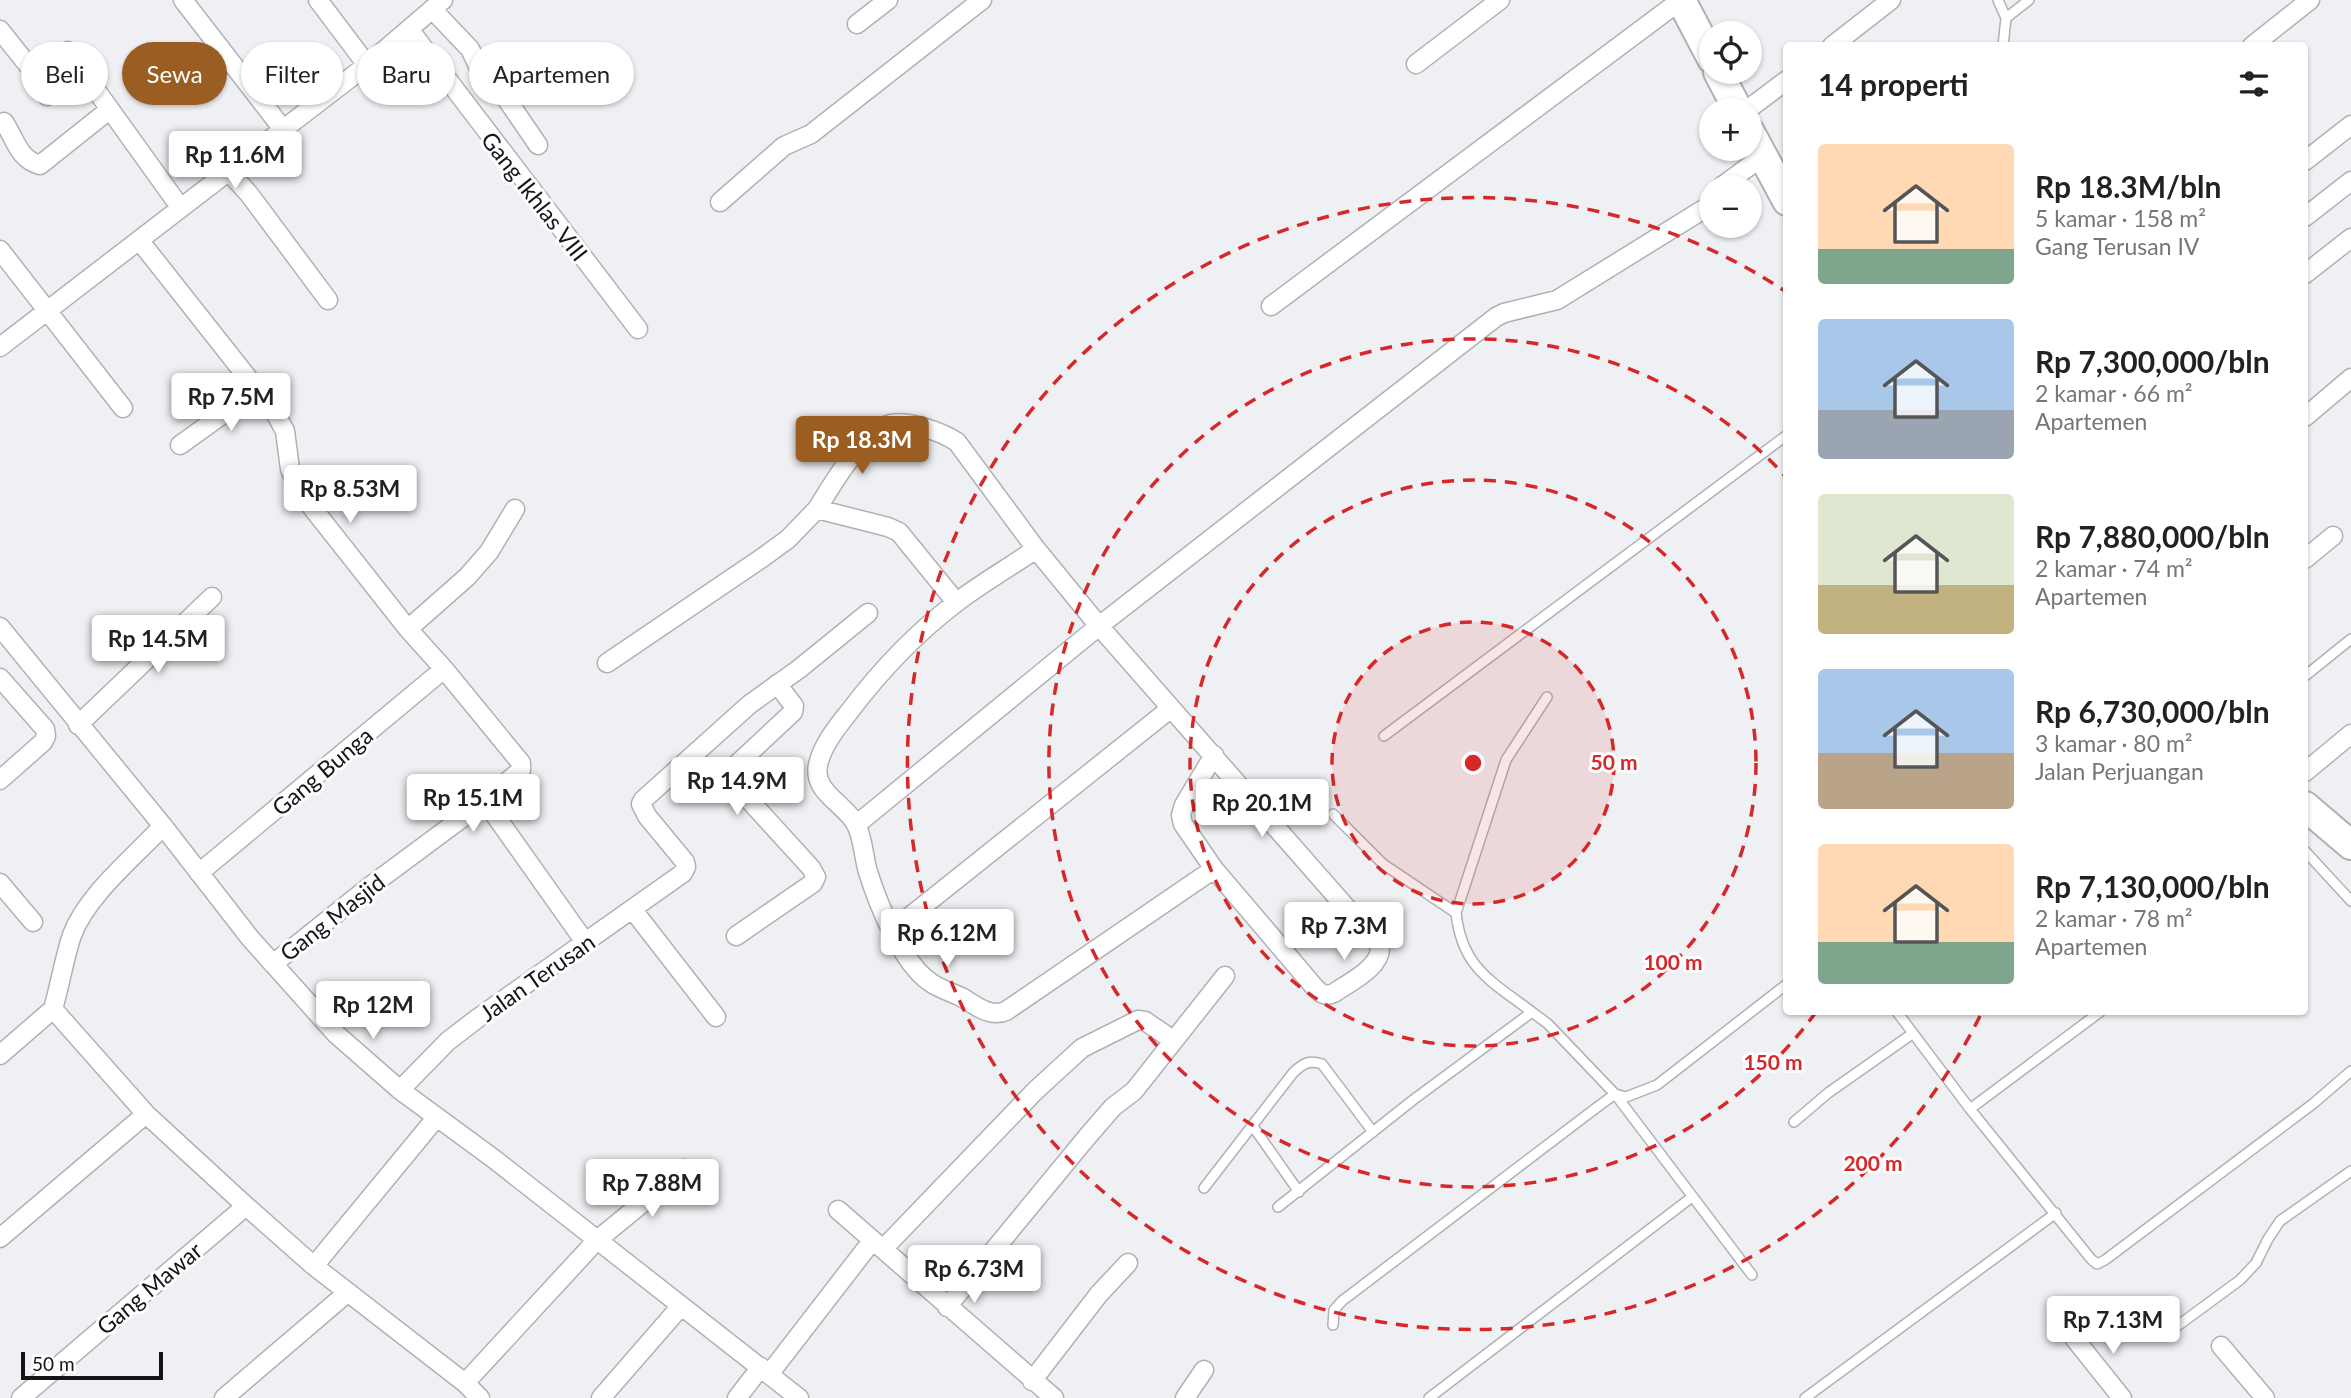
<!DOCTYPE html>
<html lang="id">
<meta charset="utf-8">
<style>
:root{--surface:#fff;--page:#f2f2f2;--text:#222;--muted:#767676;--accent:#9b5e22}
body{margin:0;font-family:Lato,sans-serif;background:var(--page);color:var(--text);height:100vh;display:flex;flex-direction:column;font-size:26px;white-space:nowrap}
*{box-sizing:border-box;margin:0}
p{font-size:23px;color:var(--muted)}
.icon{flex:none;width:38px;height:38px;fill:none;stroke:currentColor;stroke-width:2;stroke-linecap:round;stroke-linejoin:round}
.map{position:relative;flex:1;overflow:hidden}
.side{position:absolute;left:1783px;top:42px;width:525px;height:973px;display:flex;flex-direction:column;background:var(--surface);border-radius:7px;box-shadow:0 2px 5px #0004}
.side>*{flex:none}
.guide{position:absolute;left:21px;top:42px;width:665px;height:63px;display:flex;gap:14px}
.buttons{position:absolute;left:1699px;top:21px;display:grid;gap:14px}
.buttons a{display:grid;place-items:center;width:63px;height:63px;border-radius:50%;background:var(--surface);box-shadow:0 2px 5px #0004;font-size:35px}
.scale{position:absolute;left:21px;bottom:18px;width:142px;box-sizing:border-box;padding-left:7px;border:4px solid #151516;border-top:0;font-size:19px;line-height:24px;white-space:nowrap;color:#151516;-webkit-text-stroke:5px #fdfdff;paint-order:stroke}
.price{position:absolute;translate:-50% -60px;padding:0 16px;border-radius:7px;background:#fff;color:#222;font-size:23px;line-height:46px;filter:drop-shadow(0 2px 4px #0008)}
.price::after{content:'';position:absolute;left:50%;top:42px;width:21px;height:16px;margin-left:-10px;background:inherit;clip-path:polygon(0 0,100% 0,50% 100%)}
.price.active{background:var(--accent);color:#fff}
ul{padding:0;list-style:none}
li{display:flex;align-items:center;gap:21px;height:175px;padding:0 35px}
li span{display:grid;place-items:center;flex:none;width:196px;height:140px;border-radius:7px;color:#555}
li>.icon{margin-inline-start:auto}
span .icon{width:84px;height:84px;fill:#fffc;stroke-width:1}
li b{font-size:30px}
h2{display:flex;justify-content:space-between;align-items:center;height:84px;padding:0 35px;font-size:30px}
.tag{padding:0 24px;border-radius:32px;background:var(--surface);box-shadow:0 2px 5px #0004;font-size:24px;line-height:63px}
.tag.active{background:var(--accent);color:#fff}
.map>svg:first-child{display:block}
</style>
<div class="map">
<svg width="2351" height="1398" viewBox="0 0 2351 1398">
<rect width="100%" height="100%" fill="#eff0f3"/>
<g fill="none" stroke-linecap="round" stroke-linejoin="round">
<g stroke="#b0b1b5" stroke-width="12">
<path id="lane" d="M1998 0 2006 18
M2003 46 2006 18 2029 0
M2305 676 2351 639
M1384 736 1787 435
M1333 814 1383 864 1456 913
M2305 851 2351 901
M1532 1012C1491 981 1462 968 1456 913L1506 760 1547 697
M1897 1012 1970 1109 2091 1259 2097 1264 2105 1260 2314 1103 2351 1071
M1970 1109 2100 1012
M1794 1122 1828 1093 1912 1034
M1252 1125 1299 1192
M1204 1188 1293 1073C1303 1063 1309 1060 1322 1064L1373 1132
M1278 1207 1413 1100 1532 1012 1548 1024 1615 1094 1752 1275
M1333 1325 1334 1310 1342 1301 1596 1108 1615 1094 1626 1097 1657 1085 1787 984
M2176 1327 2240 1280 2256 1263 2268 1239 2280 1221 2351 1171
M1429 1398 1692 1197
M1805 1398 2056 1213"/>
</g>
<g stroke="#b0b1b5" stroke-width="21">
<path id="street" d="M183 0 282 128
M318 0 367 65
M432 9 470 49 480 70 497 85 538 145
M857 24 888 0
M409 29 638 329
M0 30 35 74 37 81 47 96
M1832 46 1891 0
M2252 46 2310 0
M68 51 180 207
M1416 64 1500 0
M1747 110 1787 80
M4 122C15 138 18 159 40 165L109 110
M2305 161 2351 125
M229 172 249 194 328 300
M1721 187 1763 156
M720 202 784 146 811 134 982 0
M2305 217 2351 181
M139 240 274 411 285 431 290 469 299 491 408 629 444 669 521 763V770L485 801 369 887 273 964
M0 250 123 408
M2305 274 2351 238
M1271 306 1681 0
M0 347 367 65 443 0
M2305 417 2351 378
M180 445 258 389
M817 509C834 482 857 441 885 426 902 417 942 432 957 442L1036 549
M2305 559 2333 536
M0 627 163 826 250 938 336 1034 400 1090 494 1159 799 1398
M408 629 467 577 489 552 515 509
M607 663 762 558 788 539 817 509 888 527 899 532 956 602
M0 678 45 729 46 736 43 742 0 780
M78 725 212 597
M1214 755 1184 805 1181 815 1183 824 1214 869 1311 983C1318 991 1323 998 1334 993 1350 982 1382 967 1380 946L1099 626 1036 549C1010 567 982 583 957 602 916 633 880 671 849 712 838 726 824 743 819 761 809 792 846 803 857 826 863 840 864 858 868 872 878 904 902 963 930 982 939 989 952 992 963 998 976 1006 991 1018 1006 1011L1214 869
M2305 772 2351 734
M485 801 585 942
M856 825 1099 626 1496 317 1504 313 1557 300 1712 204
M199 873 444 669
M0 883 33 922
M633 910 716 1017
M893 930 1170 709
M736 936 813 883 816 877 811 868 729 778 730 772 733 768 793 712 794 706 777 684
M53 1009C60 985 64 959 72 935 87 895 134 857 163 826
M0 1055 53 1009 146 1114 246 1206 314 1266 465 1383 480 1398
M400 1090 448 1041 478 1018 683 873 686 867 685 862 647 816 641 804 643 800 750 704 799 669 868 613
M838 1210 1054 1398
M0 1238 146 1114
M883 1249 1035 1091 1082 1048 1138 1020 1145 1021 1173 1040
M314 1266 436 1118
M947 1307 1087 1137 1113 1107 1134 1091 1225 976
M2074 1338 2122 1398
M2221 1346 2265 1398
M770 1373 872 1241
M1032 1381 1099 1294 1128 1263
M465 1383 596 1241 684 1169
M21 1398 246 1206
M224 1398 347 1293
M601 1398 681 1306
M737 1398 761 1367
M1185 1398 1204 1370"/>
</g>
<g stroke="#b0b1b5" stroke-width="32">
<path id="primary" d="M1681 0 1712 59
M1718 72 1738 110
M1750 132 1787 201
M2305 806 2351 845"/>
</g>
<use href="#lane" stroke="#fff" stroke-width="9"/>
<use href="#street" stroke="#fff" stroke-width="18"/>
<use href="#primary" stroke="#fff" stroke-width="28"/>
</g>
<circle cx="1473" cy="763" r="141" fill="#d62828" fill-opacity=".12"/>
<g fill="none" stroke="#d62828" stroke-width="3.5" stroke-dasharray="12 9">
<circle cx="1473" cy="763" r="141"/>
<circle cx="1473" cy="763" r="283"/>
<path d="M1816 1012A424 424 0 1 1 1786 477"/>
<path d="M1980 1016A566 566 0 1 1 1785 291"/>
</g>
<g text-anchor="middle" dominant-baseline="central" stroke-width="6" stroke-linejoin="round" paint-order="stroke">
<g font-size="23" fill="#151516" stroke="#fdfdff">
<text transform="translate(535 196) rotate(52)">Gang Ikhlas VIII</text>
<text transform="translate(322 771) rotate(-40)">Gang Bunga</text>
<text transform="translate(332 917) rotate(-38)">Gang Masjid</text>
<text transform="translate(537 977) rotate(-35)">Jalan Terusan</text>
<text transform="translate(149 1288) rotate(-40)">Gang Mawar</text>
</g>
</g>
<circle cx="1473" cy="763" r="10" fill="#d62828" stroke="#fdfdff" stroke-width="3.5"/>
<g font-size="21" text-anchor="middle" font-weight="bold" fill="#d62828" stroke="#fdfdff" stroke-width="6" stroke-linejoin="round" paint-order="stroke">
<text x="1614" y="770">50 m</text>
<text x="1673" y="970">100 m</text>
<text x="1773" y="1070">150 m</text>
<text x="1873" y="1171">200 m</text>
</g>
</svg>
<div class="buttons">
<a><svg class="icon" aria-label="locate" viewBox="0 0 24 24"><circle cx="12" cy="12" r="6"/><path d="M12 2v4M12 18v4M2 12h4M18 12h4"/></svg></a>
<a>+</a>
<a>−</a>
</div>
<div class="scale">50 m</div>
<b class="price" style="left:235px;top:191px">Rp 11.6M</b>
<b class="price" style="left:231px;top:433px">Rp 7.5M</b>
<b class="price active" style="left:862px;top:476px">Rp 18.3M</b>
<b class="price" style="left:350px;top:525px">Rp 8.53M</b>
<b class="price" style="left:158px;top:675px">Rp 14.5M</b>
<b class="price" style="left:737px;top:817px">Rp 14.9M</b>
<b class="price" style="left:473px;top:834px">Rp 15.1M</b>
<b class="price" style="left:1262px;top:839px">Rp 20.1M</b>
<b class="price" style="left:1344px;top:962px">Rp 7.3M</b>
<b class="price" style="left:947px;top:969px">Rp 6.12M</b>
<b class="price" style="left:373px;top:1041px">Rp 12M</b>
<b class="price" style="left:652px;top:1219px">Rp 7.88M</b>
<b class="price" style="left:974px;top:1305px">Rp 6.73M</b>
<b class="price" style="left:2113px;top:1356px">Rp 7.13M</b>
<div class="guide">
<a class="tag">Beli</a>
<a class="tag active">Sewa</a>
<a class="tag">Filter</a>
<a class="tag">Baru</a>
<a class="tag">Apartemen</a>
</div>
<section class="side">
<h2>14 properti<svg class="icon" aria-label="filters" viewBox="0 0 24 24"><path d="M4 7h16M4 17h16"/><circle cx="9" cy="7" r="2"/><circle cx="15" cy="17" r="2"/></svg></h2>
<ul>
<li><span style="background:linear-gradient(#ffd9b3 75%,#7fa58c 0)"><svg class="icon" aria-label="home" viewBox="0 0 24 24"><path d="M3 11l9-7 9 7M6 9v11h12V9"/></svg></span><div><b>Rp 18.3M/bln</b><p>5 kamar · 158 m²</p><p>Gang Terusan IV</p></div></li>
<li><span style="background:linear-gradient(#a9c7e8 65%,#9aa5b1 0)"><svg class="icon" aria-label="home" viewBox="0 0 24 24"><path d="M3 11l9-7 9 7M6 9v11h12V9"/></svg></span><div><b>Rp 7,300,000/bln</b><p>2 kamar · 66 m²</p><p>Apartemen</p></div></li>
<li><span style="background:linear-gradient(#dfe7d0 65%,#c2b280 0)"><svg class="icon" aria-label="home" viewBox="0 0 24 24"><path d="M3 11l9-7 9 7M6 9v11h12V9"/></svg></span><div><b>Rp 7,880,000/bln</b><p>2 kamar · 74 m²</p><p>Apartemen</p></div></li>
<li><span style="background:linear-gradient(#a9c7e8 60%,#b9a48a 0)"><svg class="icon" aria-label="home" viewBox="0 0 24 24"><path d="M3 11l9-7 9 7M6 9v11h12V9"/></svg></span><div><b>Rp 6,730,000/bln</b><p>3 kamar · 80 m²</p><p>Jalan Perjuangan</p></div></li>
<li><span style="background:linear-gradient(#ffd9b3 70%,#7fa58c 0)"><svg class="icon" aria-label="home" viewBox="0 0 24 24"><path d="M3 11l9-7 9 7M6 9v11h12V9"/></svg></span><div><b>Rp 7,130,000/bln</b><p>2 kamar · 78 m²</p><p>Apartemen</p></div></li>
</ul>
</section>
</div>
